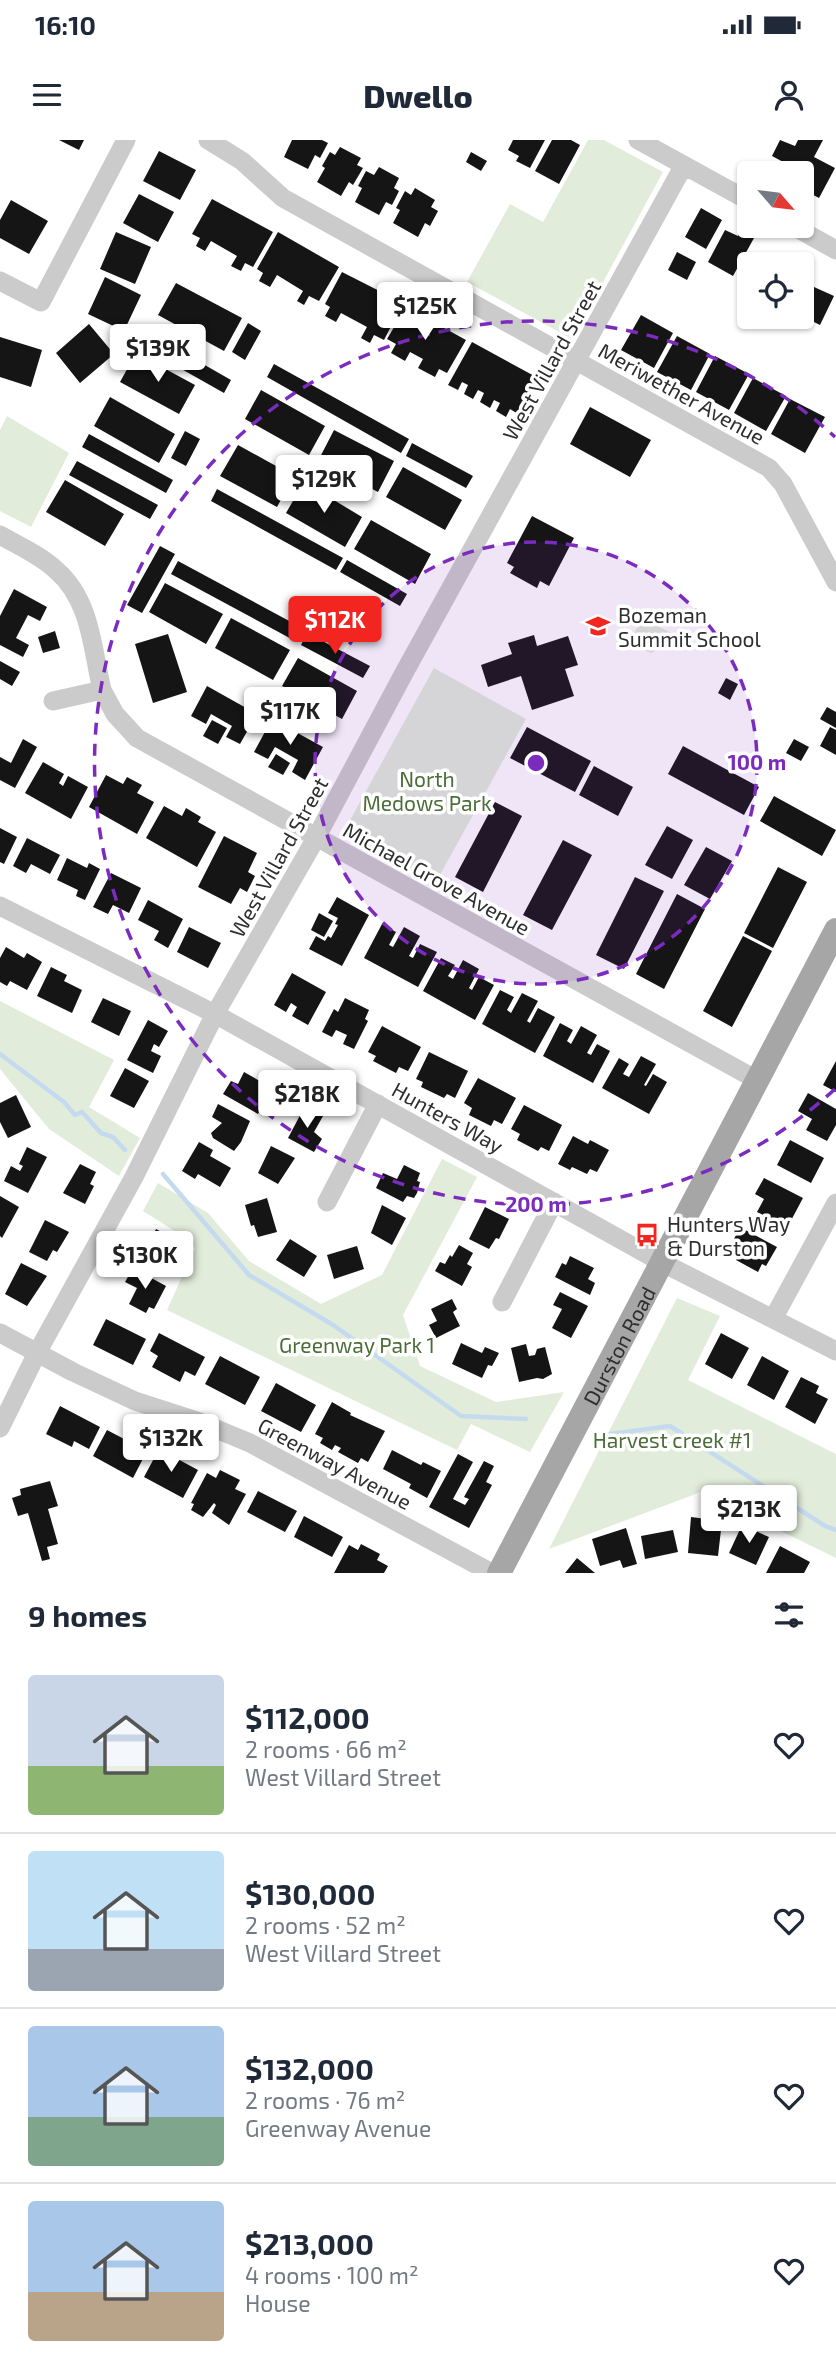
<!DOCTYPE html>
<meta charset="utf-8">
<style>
:root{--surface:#fff;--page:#f2f2f3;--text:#1f2937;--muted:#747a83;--line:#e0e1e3;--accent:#f32521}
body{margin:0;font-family:"Exo 2",sans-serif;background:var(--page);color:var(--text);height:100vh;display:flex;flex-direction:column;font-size:26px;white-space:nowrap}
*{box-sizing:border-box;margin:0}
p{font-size:23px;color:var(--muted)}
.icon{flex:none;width:38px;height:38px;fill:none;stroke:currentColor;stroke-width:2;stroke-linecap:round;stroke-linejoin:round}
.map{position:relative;height:1433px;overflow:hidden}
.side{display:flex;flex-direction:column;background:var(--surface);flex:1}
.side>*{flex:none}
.needle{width:46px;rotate:118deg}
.fabs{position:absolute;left:737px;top:21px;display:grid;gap:14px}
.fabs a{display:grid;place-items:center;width:77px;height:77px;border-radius:7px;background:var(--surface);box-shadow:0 2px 5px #0004;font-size:35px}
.price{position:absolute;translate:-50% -60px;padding:0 16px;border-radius:7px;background:#fff;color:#222;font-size:23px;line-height:46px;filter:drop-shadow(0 2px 4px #0008)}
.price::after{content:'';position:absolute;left:50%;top:42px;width:21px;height:16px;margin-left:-10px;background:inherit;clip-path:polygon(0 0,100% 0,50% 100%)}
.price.selected{background:var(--accent);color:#fff}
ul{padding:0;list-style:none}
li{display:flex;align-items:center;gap:21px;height:175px;padding:0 28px}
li+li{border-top:2px solid var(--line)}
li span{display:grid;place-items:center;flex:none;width:196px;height:140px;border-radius:7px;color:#555}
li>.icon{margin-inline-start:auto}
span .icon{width:84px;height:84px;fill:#fffc;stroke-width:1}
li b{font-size:30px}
h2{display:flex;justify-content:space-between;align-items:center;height:84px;padding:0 28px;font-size:30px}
.status{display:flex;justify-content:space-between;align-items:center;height:49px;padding:0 35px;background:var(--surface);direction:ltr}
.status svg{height:19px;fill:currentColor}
header{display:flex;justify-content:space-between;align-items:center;height:91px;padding:0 28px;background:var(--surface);font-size:32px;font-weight:800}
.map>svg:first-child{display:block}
</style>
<div class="status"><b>16:10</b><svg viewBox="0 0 49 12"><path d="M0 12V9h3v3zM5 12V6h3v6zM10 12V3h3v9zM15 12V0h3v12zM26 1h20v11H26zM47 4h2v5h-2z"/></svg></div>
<header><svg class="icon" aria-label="menu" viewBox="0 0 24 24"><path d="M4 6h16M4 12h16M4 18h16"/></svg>Dwello<svg class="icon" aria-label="person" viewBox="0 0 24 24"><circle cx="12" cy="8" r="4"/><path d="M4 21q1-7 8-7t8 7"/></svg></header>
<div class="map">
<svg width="836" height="1433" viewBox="0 0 836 1433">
<rect width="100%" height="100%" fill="#fff"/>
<path fill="#e2ecda" d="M588 0H604L663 32 572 199 467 142 510 64 543 82Z
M7 276 69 313 31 387 0 371V290Z
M646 480 677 496 675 506 667 509 657 508 652 513 642 510 632 502 636 489Z
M434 528 526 579 436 742 344 691Z
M0 861 114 920 89 967 140 998 119 1036 49 989 0 929Z
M442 1019 477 1037 403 1175 420 1226 496 1262 564 1252 530 1312 471 1284 457 1310 167 1170 195 1108 184 1097 143 1071 158 1043 208 1073 249 1121 321 1164 382 1135Z
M677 1158 720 1176 688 1240 836 1314V1418L701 1352 549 1409Z"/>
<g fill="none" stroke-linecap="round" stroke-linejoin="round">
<path stroke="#c4daee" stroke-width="4.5" d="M0 914 64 962 75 975 82 972 101 993 113 997 125 1010
M163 1034 249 1135 333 1185 461 1276 526 1279
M603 1295 670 1286 825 1386 836 1390"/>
</g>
<path fill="#151515" d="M59 0H84L79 10Z
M292 0H322L328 3 320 18 315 15 308 29 284 17Z
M513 0H545L530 28 516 21 519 16 508 10Z
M552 0H571L580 5 559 44 535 31Z
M780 0 795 6 798 0H823L814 17 835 28 819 58 802 49 800 31 772 16Z
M340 7 361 18 357 25 363 28 353 45 349 42 341 56 317 42 325 28 322 26 330 12 335 15Z
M159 11 196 30 180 60 143 41Z
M471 12 487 21 481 31 466 22Z
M379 27 399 38 394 48 399 51 392 65 386 62 379 75 355 62 362 48 358 46 366 31 374 35Z
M415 48 435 60 431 67 438 71 430 86 425 83 418 97 393 83 400 70 396 68 405 51 411 55Z
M139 54 174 72 158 102 123 83Z
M212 59 273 92 253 127 245 123 241 131 231 126 237 116 211 101 205 111 196 106 200 98 192 94Z
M11 60 48 81 29 114 0 98V80Z
M701 68 722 80 706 109 685 97Z
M725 90 738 96 740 91 754 98 733 136 708 122Z
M116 92 151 107 135 144 100 129Z
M278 92 339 127 319 161 309 156 304 165 297 161 303 151 277 135 270 147 259 141 263 133 257 129Z
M677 112 696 122 687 140 668 130Z
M754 113 778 124H749Z
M342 132 403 163 384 200 374 195 370 203 361 198 367 187 341 173 336 182 325 176 330 167 325 164Z
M105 137 141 155 124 191 88 174Z
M176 143 242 178 224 211 158 175Z
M814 147 834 156 820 185 806 178 811 168 805 165Z
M406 167 466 200 447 233 439 229 435 237 418 228 423 219 410 212 405 221 391 213 396 204 387 199Z
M641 175 673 193 654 228 621 210Z
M248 183 261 191 245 220 232 212Z
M89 184 114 214 80 243 56 213Z
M147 192 231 240 224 253 139 205Z
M677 196 710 214 691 250 657 232Z
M0 197 42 210 31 247 0 237Z
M472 202 538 238 518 274 510 269 506 277 496 271 500 263 494 260 490 268 480 262 484 253 478 250 473 259 464 254 468 245 462 242 458 250 448 245Z
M136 213 195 245 179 274 120 242Z
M715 216 749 234 729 270 696 252Z
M274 224 409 299 401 313 267 237Z
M753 238 786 256 766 291 734 273Z
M261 250 325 286 309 315 245 279Z
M110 257 175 294 159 323 94 286Z
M790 259 825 277 805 313 771 294Z
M590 267 651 300 630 337 570 304Z
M334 290 394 321 378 352 318 321Z
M185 291 200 299 186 326 171 318Z
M89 294 173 340 166 353 82 307Z
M412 303 473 336 466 348 406 316Z
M238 305 294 336 277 367 220 336Z
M77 321 158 365 150 379 69 335Z
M403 327 462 360 445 390 386 357Z
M65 340 124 374 105 406 46 372Z
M304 342 362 377 345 407 286 373Z
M217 349 343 418 336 430 211 361Z
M532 376 574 398 549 446 540 441 537 448 510 433 514 427 507 423Z
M371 380 431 414 415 444 354 409Z
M160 406 175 414 142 473 127 465Z
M347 420 407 454 400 466 340 432Z
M178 421 304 489 297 502 171 434Z
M165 443 223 474 206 504 149 472Z
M14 449 47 467 40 481 28 475 16 498 29 505 23 517 0 505V476Z
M231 478 290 510 273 540 215 508Z
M55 491 60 508 43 513 38 497Z
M307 493 370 526 363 538 301 505Z
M168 494 187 552 153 563 135 504Z
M534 495 537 506 568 496 578 525 565 529 574 556 532 570 521 536 488 547 481 525 512 514 508 503Z
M298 518 357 551 342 579 282 546Z
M0 521 20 532 12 546 0 539Z
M726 538 738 544 730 560 718 553Z
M207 546 257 574 240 604 226 597 232 586 211 574 206 584 191 576Z
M827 567 836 572V588L820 579Z
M272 579 323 607 305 640 292 632 298 620 275 607 268 619 254 612Z
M212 580 227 588 218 604 203 596Z
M527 587 591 621 575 652 510 618Z
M830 587 836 590V615L820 606Z
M23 599 37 607 15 648 0 640V617L11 623Z
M794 599 809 607 801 621 786 613Z
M683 606 759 647 744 675 668 634Z
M276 614 290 623 283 635 268 627Z
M43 622 64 634 59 643 63 646 68 636 88 647 71 679 25 653Z
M594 626 633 647 618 676 579 655Z
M106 635 123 644 127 637 142 645 137 653 154 662 137 694 89 667Z
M774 656 836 690 822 716 760 681Z
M495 662 522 676 483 752 455 737Z
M164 666 182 676 186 668 201 677 198 682 216 692 197 727 146 698Z
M667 686 693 700 672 739 645 725Z
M0 688 17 697 4 724 0 722Z
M224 696 257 713 248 732 255 736 247 752 240 748 231 764 198 747Z
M27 698 60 715 50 734 31 724 26 733 13 726Z
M563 700 592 715 552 790 523 775Z
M706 707 732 721 710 759 684 745Z
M67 718 87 728 89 723 100 729 85 760 76 756 78 750 57 740Z
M778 727 807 742 773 808 744 793Z
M111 733 141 748 129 773 113 765 108 774 93 767Z
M635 737 664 751 624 829 596 815Z
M677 754 705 769 664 849 636 834Z
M337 757 369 775 342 826 309 809 316 796 325 801 328 796 331 798 338 785 335 784 338 778 328 773Z
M148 760 183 779 168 808 154 800 159 791 138 780Z
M319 773 333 781 324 797 311 790Z
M382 784 396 792 389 805 393 807 404 787 420 796 409 816 413 818 420 804 437 812 418 847 364 818Z
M189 787 221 803 208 828 177 812Z
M743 796 772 811 732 887 703 871Z
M6 807 24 818 27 813 42 822 27 850 10 841 7 846 0 842V818Z
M441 818 455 825 448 836 453 839 463 820 479 829 469 848 472 850 479 837 494 845 475 880 423 851Z
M51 827 67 835 64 841 82 850 72 873 37 856Z
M292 833 326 852 308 885 292 876 297 867 291 863 286 872 274 865Z
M500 850 514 857 507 870 511 873 522 853 538 861 527 881 530 883 538 868 555 877 535 913 482 884Z
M103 858 131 871 119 896 91 882Z
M345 858 369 870 365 879 368 881 354 909 343 904 347 895 336 890 332 897 322 892 334 869 338 872Z
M148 880 168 891 159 907 154 904 151 911 161 916 153 933 127 920Z
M560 883 573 890 567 901 571 904 581 886 597 895 587 913 591 915 597 904 610 911 593 943 543 916Z
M382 886 421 907 408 931 399 927 396 933 373 921 376 916 368 912Z
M429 912 468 931 455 958 447 954 444 958 421 947 423 942 416 939Z
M641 916 656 924 644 945 646 946 653 934 667 942 649 974 602 948 619 918 629 924 623 934 629 937Z
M836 921V952L823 945Z
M125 928 149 941 134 968 110 956Z
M244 932 272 948 258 974 223 954 231 941 238 944Z
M478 938 516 958 502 984 494 980 491 986 469 975 472 968 464 963Z
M808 953 836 969V985L827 1001 806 990 812 979 798 971Z
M16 955 31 987 8 998 0 982V963Z
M218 964 250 981 241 1002 234 1011 213 998 211 993 222 983 212 977Z
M524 965 562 985 549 1011 541 1007 538 1011 517 1000 520 994 511 989Z
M305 966 323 976 314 992 322 999 314 1012 288 998Z
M573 996 588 1004 590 1000 609 1010 597 1032 590 1029 587 1034 572 1027 570 1030 558 1024Z
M790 1000 824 1018 811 1043 777 1025Z
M199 1002 213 1010 210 1016 231 1028 220 1047 198 1034 195 1039 182 1031Z
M271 1006 295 1018 278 1044 258 1033Z
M27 1007 47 1017 28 1053 4 1041 11 1026 20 1031 23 1026 19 1024Z
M80 1024 96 1032 90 1044 94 1046 85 1064 63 1053Z
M404 1025 420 1033 417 1041 420 1042 417 1053 414 1058 407 1056 403 1062 376 1048 383 1033 397 1039Z
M764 1038 803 1058 787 1088 757 1072 764 1059 755 1054Z
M0 1056 19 1067 2 1098 0 1096Z
M267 1058 277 1092 258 1097 254 1085 251 1086 245 1065Z
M382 1065 406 1078 392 1105 371 1093Z
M485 1067 509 1079 499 1099 496 1098 489 1109 469 1099Z
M45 1080 69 1092 57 1112 53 1110 47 1121 29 1112Z
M740 1087 777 1107 766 1126 762 1124 758 1132 736 1120 741 1111 731 1105Z
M156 1089 178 1101 162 1132 137 1118 144 1106 147 1107Z
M290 1099 317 1116 304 1137 276 1120Z
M459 1105 473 1113 467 1124 472 1127 462 1146 435 1131 440 1122 445 1124 450 1115 452 1117Z
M357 1106 364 1129 334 1139 327 1115Z
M570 1116 594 1128 588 1139 595 1143 590 1155 555 1137 562 1123 566 1125Z
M21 1123 47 1136 27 1166 5 1154Z
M133 1128 166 1146 154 1169 149 1167 146 1173 129 1164 137 1148 125 1142Z
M560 1152 588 1166 571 1198 552 1188 562 1169 553 1165Z
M452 1159 457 1169 453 1172 460 1186 436 1198 429 1185 437 1181 431 1169Z
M106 1179 146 1199 133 1225 93 1205Z
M159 1193 205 1217 195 1236 185 1231 180 1242 152 1227 158 1216 150 1211Z
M721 1193 749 1208 732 1239 705 1224Z
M461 1203 482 1213 485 1207 499 1213 492 1226 488 1225 482 1238 452 1224Z
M526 1204 529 1216 535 1215 537 1209 545 1207 552 1234 543 1239 537 1238 519 1242 511 1208Z
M220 1216 260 1237 245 1265 205 1244Z
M762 1216 789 1231 774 1260 747 1245Z
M801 1237 819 1246 816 1253 828 1259 815 1284 785 1267Z
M276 1243 316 1265 301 1292 261 1271Z
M332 1262 351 1273 350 1275 385 1291 368 1322 361 1318 358 1323 338 1312 341 1308 335 1305 332 1310 320 1303 323 1298 315 1294Z
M60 1266 100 1287 89 1309 74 1301 72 1307 46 1294Z
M107 1290 147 1311 133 1338 93 1316Z
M159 1309 198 1330 183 1358 144 1337Z
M392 1310 421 1325 423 1322 441 1331 427 1358 409 1348 411 1344 383 1329Z
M458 1314 473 1322 453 1359 465 1365 469 1359 464 1357 484 1321 494 1326 486 1342 492 1345 469 1388 429 1367Z
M220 1330 240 1340 235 1349 246 1354 229 1385 212 1373 216 1365 214 1363 203 1377 191 1370 194 1364 191 1363 207 1333 216 1338Z
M50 1341 58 1366 48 1369 58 1404 47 1407 50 1419 42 1421 28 1373 18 1376 12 1358 21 1355 20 1349Z
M258 1351 297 1371 285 1392 247 1372Z
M304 1376 343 1397 332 1417 294 1397Z
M691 1377 722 1381 718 1416 688 1413Z
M742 1385 769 1397 756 1425 729 1413Z
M626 1388 637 1424 623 1428 620 1420 600 1426 592 1399Z
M673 1390 678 1412 645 1419 641 1396Z
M361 1404 380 1414 377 1420 388 1426 384 1433H334L349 1405 358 1410Z
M780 1406 810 1422 804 1433H766Z
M577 1418 595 1433H565Z"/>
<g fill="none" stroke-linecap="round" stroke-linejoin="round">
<path stroke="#cbcbcb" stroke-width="19" d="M208 0 242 21 283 58 769 328 783 344 836 442
M638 0 749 61
M793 86 836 110
M0 141 41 162 126 0
M0 395C19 406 40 415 56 430 91 460 92 508 102 550L115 574 137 598 757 940
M53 561 102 550
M0 766 215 874 661 1122 836 1211
M327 1062 378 964
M502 1162 554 1062
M773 1179 836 1063
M0 1193 73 1232 135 1261 197 1281 250 1303 492 1433
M0 1288 37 1213 134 1037 215 874 316 698 404 533 684 25"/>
<path stroke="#a6a6a6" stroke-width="24" id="s1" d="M499 1433 836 790"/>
</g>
<circle cx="536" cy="623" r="221" fill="#7b2cbf" fill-opacity=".12"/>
<g fill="none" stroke="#7b2cbf" stroke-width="3.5" stroke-dasharray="12 9">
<circle cx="536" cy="623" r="221"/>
<path d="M835 949A442 442 0 1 1 835 297"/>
</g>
<defs>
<g id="school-bare" transform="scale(1.89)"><path d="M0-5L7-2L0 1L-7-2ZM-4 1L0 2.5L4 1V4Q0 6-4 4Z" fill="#f32521" stroke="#fff" stroke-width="2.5" paint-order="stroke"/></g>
<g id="bus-bare" transform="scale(1.89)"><path d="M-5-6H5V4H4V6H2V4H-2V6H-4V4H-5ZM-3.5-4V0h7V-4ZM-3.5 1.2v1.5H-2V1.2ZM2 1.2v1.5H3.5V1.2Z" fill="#f32521" stroke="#fff" stroke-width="2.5" paint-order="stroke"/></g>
</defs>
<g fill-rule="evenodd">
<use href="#school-bare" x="598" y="486"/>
<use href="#bus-bare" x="647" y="1095"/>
</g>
<g text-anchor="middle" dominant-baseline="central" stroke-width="7" stroke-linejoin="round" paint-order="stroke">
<g font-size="21" fill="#2e2e2e" stroke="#fff">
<text transform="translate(551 220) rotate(-61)">West Villard Street</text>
<text transform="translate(682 253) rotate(29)">Meriwether Avenue</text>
<text transform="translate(278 717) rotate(-61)">West Villard Street</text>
<text transform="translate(437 738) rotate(29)">Michael Grove Avenue</text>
<text transform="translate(448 977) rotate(29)">Hunters Way</text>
<text stroke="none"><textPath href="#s1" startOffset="257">Durston Road</textPath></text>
<text transform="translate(335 1323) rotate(28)">Greenway Avenue</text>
</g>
<g font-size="21" fill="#2e2e2e" stroke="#fff" text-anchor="start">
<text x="618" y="474">Bozeman<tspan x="618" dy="24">Summit School</tspan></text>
<text x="667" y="1083">Hunters Way<tspan x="667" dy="24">&amp; Durston</tspan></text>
</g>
<g font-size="21" fill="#4b6d37" stroke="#fff">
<text x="427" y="638">North<tspan x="427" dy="24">Medows Park</tspan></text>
<text x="357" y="1204">Greenway Park 1</text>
<text x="672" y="1299">Harvest creek #1</text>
</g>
</g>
<circle cx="536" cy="623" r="10" fill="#7b2cbf" stroke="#fff" stroke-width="3.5"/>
<g font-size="21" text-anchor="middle" font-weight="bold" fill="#7b2cbf" stroke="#fff" stroke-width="7" stroke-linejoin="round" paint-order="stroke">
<text x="757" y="630">100 m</text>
<text x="536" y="1072">200 m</text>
</g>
</svg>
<div class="fabs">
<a><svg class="needle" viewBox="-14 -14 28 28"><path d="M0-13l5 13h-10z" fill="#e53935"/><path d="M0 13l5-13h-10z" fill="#747a83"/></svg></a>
<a><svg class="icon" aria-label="locate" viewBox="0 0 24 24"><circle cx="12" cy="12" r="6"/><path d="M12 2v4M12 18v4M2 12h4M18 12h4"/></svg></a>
</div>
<b class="price" style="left:425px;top:202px">$125K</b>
<b class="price" style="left:158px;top:244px">$139K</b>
<b class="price" style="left:324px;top:375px">$129K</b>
<b class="price selected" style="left:335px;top:516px">$112K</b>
<b class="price" style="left:290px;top:607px">$117K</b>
<b class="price" style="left:307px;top:990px">$218K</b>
<b class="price" style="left:145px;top:1151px">$130K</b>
<b class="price" style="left:171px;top:1334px">$132K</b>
<b class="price" style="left:749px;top:1405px">$213K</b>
</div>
<section class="side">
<h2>9 homes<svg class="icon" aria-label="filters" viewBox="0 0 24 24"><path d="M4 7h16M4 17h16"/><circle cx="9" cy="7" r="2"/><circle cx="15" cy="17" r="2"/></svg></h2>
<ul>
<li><span style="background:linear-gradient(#c9d6e8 65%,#8fb573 0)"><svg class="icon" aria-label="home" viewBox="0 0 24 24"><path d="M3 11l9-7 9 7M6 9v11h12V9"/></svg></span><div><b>$112,000</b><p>2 rooms · 66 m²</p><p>West Villard Street</p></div><svg class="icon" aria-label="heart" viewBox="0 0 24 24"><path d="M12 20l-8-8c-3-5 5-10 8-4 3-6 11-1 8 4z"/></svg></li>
<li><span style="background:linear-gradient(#bfe0f5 70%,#9aa5b1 0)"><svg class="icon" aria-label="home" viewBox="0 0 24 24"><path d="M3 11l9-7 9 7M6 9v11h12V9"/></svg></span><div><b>$130,000</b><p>2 rooms · 52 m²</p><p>West Villard Street</p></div><svg class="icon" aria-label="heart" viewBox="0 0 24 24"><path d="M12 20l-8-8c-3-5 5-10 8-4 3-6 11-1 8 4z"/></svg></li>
<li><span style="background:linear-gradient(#a9c7e8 65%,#7fa58c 0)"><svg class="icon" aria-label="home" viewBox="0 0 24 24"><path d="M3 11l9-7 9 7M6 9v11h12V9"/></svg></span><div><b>$132,000</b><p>2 rooms · 76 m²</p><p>Greenway Avenue</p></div><svg class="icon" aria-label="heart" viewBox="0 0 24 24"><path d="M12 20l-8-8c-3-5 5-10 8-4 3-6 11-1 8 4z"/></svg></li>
<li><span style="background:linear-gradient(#a9c7e8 65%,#b9a48a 0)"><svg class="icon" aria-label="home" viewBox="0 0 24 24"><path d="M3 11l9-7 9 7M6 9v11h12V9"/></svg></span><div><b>$213,000</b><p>4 rooms · 100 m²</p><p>House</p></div><svg class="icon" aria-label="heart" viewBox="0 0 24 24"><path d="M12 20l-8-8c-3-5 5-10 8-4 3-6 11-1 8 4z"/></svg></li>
</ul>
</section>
